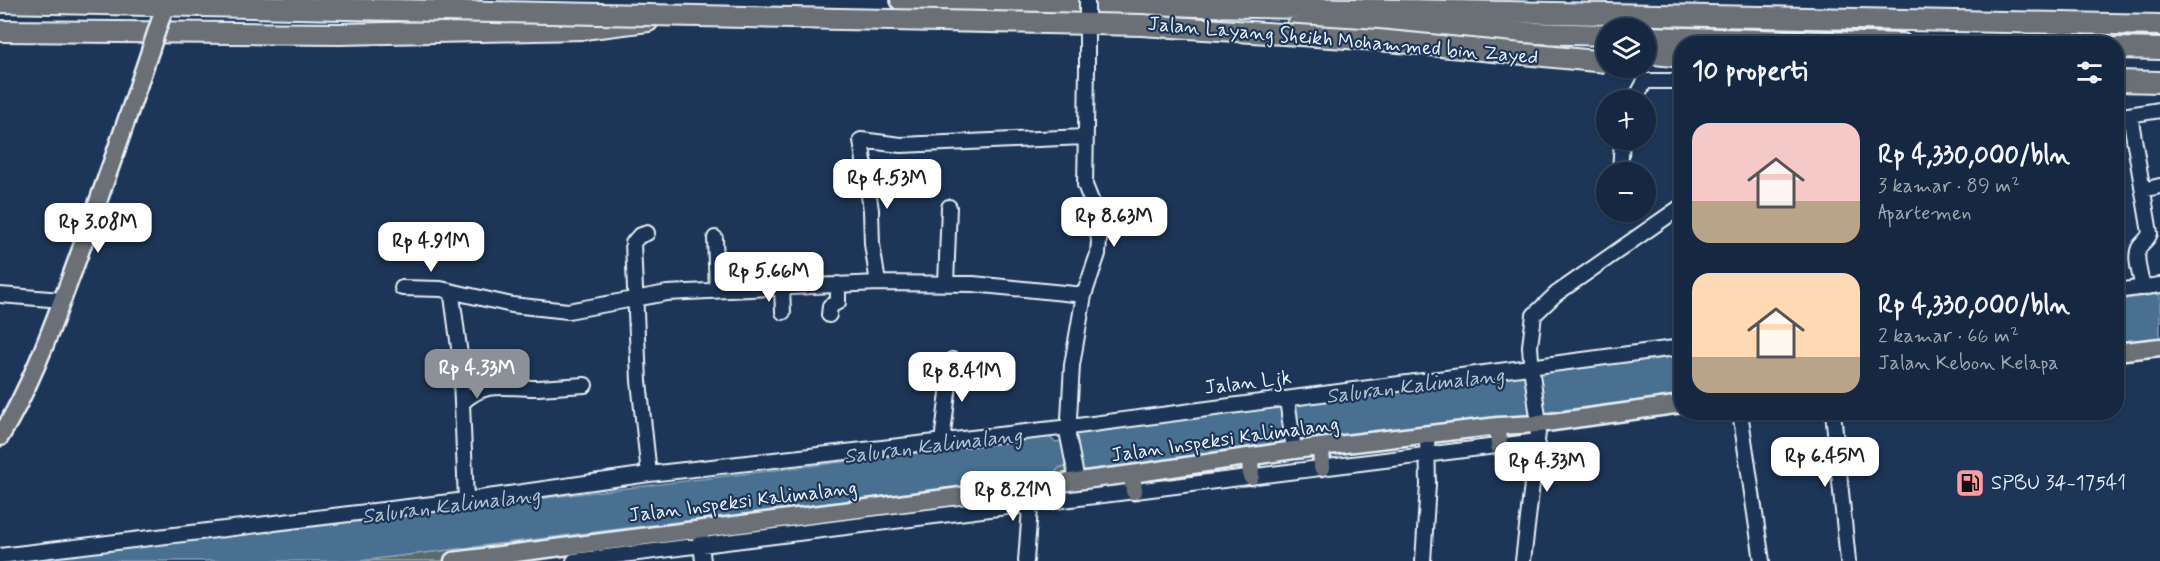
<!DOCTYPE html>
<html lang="id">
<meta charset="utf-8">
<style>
:root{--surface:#162841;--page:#23344c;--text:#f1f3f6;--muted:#9ea6b1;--line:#35445a;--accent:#8c9099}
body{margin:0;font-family:Mynerve,sans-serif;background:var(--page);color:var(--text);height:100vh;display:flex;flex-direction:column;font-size:22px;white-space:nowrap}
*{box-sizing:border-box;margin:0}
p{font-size:20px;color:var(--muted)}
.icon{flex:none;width:33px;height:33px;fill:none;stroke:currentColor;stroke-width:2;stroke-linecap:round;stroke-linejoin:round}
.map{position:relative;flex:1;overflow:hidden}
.panel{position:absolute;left:1674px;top:36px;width:450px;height:384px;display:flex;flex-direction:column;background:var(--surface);border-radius:24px;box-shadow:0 2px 4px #0004,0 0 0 2px var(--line)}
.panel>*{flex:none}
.tools{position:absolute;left:1596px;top:18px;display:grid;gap:12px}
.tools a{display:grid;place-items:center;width:60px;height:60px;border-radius:50%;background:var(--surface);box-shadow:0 2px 4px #0004,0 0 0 2px var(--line);font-size:30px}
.price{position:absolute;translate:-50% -51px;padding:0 14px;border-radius:12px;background:#fff;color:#222;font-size:20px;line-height:39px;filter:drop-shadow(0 2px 3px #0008)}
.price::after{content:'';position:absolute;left:50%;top:36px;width:18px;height:14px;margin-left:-9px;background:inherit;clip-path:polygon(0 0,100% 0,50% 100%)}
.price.on{background:var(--accent);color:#fff}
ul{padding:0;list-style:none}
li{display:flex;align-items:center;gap:18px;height:150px;padding:0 18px}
li span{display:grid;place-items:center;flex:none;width:168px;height:120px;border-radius:18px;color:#555}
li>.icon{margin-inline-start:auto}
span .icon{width:72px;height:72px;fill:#fffc;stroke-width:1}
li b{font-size:26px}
h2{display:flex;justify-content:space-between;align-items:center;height:72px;padding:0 18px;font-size:26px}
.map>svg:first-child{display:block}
</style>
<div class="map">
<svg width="2160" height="561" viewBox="0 0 2160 561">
<rect width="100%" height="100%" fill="#1d3557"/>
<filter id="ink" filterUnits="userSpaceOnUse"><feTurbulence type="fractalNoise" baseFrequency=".0167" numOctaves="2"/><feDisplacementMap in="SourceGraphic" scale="12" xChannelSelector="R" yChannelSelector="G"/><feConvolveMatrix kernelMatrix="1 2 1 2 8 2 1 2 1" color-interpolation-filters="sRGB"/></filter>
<g filter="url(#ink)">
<path fill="#586c67" stroke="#a0aeb0" stroke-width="1.5" d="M1681 395V404L454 561H359L1051 476 1060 467 1073 466 1079 471Z"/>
<path fill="#486f90" stroke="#88a3ba" stroke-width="1.5" d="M2160 294V338L2117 343V300Z
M1681 356V395L1079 471 1073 466 1060 467 1051 476 359 561H23L1049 437 1055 442 1072 439 1077 430Z"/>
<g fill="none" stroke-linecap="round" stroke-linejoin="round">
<g stroke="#e8f1f8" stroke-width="18">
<path id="minor" d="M1635 100 1645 81H1682
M2130 115 2150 233C2148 240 2142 242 2139 248 2134 258 2141 277 2143 288
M2116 117 2160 110
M1620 172 1622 140
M2143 190 2160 186
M647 233 639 236 633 243 639 381 649 474
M715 238 717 290
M878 283 872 244 871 210 861 140 901 145 1085 137
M946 283 949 207
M782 287 783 312
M402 288 441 289 512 305 568 311 667 293 878 283 973 284 1084 295
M2116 291 2160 285
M455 293 452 296 460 355 466 500
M0 295 62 300
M829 315 830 306 838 302V284
M1287 399 1294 450
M462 403C487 379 506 389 538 388 553 387 569 386 585 385
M1740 412 1762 561
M1833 412 1848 561
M942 442 952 360
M1077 481 1068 436 1072 365 1084 295 1098 254 1099 241 1095 210 1085 185 1087 68
M700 536 703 561
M0 556 466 500 649 474 1070 427 1682 347
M574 561 1537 441
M1026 561 1031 495
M1423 561 1428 485 1427 434
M1523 561 1539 424 1532 374 1530 346 1534 315 1556 294 1682 206"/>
</g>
<g stroke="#e8f1f8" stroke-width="21">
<path id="major" d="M2116 352 2160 347
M1498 426 1499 446
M0 437C31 386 51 330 72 274 99 200 125 126 150 51
M1321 448 1322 467
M1250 458 1251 476
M1132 474 1134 491
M453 561 1132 474 1294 450 1498 426 1539 424 1682 404"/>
</g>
<g stroke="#e8f1f8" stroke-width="24">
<path id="highway" d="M901 0 2160 25
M1297 26 1606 35
M0 31 340 34 583 29 648 21
M1646 37 1902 44
M2116 48 2160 49
M1646 53 1682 57
M2116 81 2160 82"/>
</g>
<use href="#minor" stroke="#1d3557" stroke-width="14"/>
<use href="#major" stroke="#6a7074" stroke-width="16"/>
<use href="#highway" stroke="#6a7074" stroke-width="20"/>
<g stroke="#e8f1f8" stroke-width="18" stroke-linecap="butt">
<path id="minor-bridge" d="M1087 68V0"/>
</g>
<g stroke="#e8f1f8" stroke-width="21" stroke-linecap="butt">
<path id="major-bridge" d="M150 51 167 0"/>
</g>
<g stroke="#e8f1f8" stroke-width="24" stroke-linecap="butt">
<path id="highway-bridge" d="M0 2 1141 25 1378 40 1606 62"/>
</g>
<use href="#minor-bridge" stroke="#1d3557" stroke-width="14"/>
<use href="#major-bridge" stroke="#6a7074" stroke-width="16"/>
<use href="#highway-bridge" stroke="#6a7074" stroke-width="20"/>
</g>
</g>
<defs>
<g id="fuel-square" transform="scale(1.5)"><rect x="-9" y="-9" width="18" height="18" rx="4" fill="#ff9aa2" stroke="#1d3557"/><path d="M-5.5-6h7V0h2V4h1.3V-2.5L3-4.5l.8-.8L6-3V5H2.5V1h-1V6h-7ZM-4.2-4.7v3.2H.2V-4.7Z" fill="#111"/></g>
</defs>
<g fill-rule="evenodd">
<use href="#fuel-square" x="1970" y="483"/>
</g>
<g text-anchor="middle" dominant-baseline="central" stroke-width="4.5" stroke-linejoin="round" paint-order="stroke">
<g font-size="20" fill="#e8f1f8" stroke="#1d3557">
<text transform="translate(1343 41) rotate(5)">Jalan Layang Sheikh Mohammed bin Zayed</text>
<text transform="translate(1248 383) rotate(-7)">Jalan Ljk</text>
<text transform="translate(1225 440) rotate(-8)">Jalan Inspeksi Kalimalang</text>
<text transform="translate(743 502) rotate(-7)">Jalan Inspeksi Kalimalang</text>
</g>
<g font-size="20" fill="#e8f1f8" stroke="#1d3557" text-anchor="start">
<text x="1991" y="483">SPBU 34-17541</text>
</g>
<g font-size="21" font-style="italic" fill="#b0c4d4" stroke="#1d3557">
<text transform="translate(1415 386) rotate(-7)">Saluran Kalimalang</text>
<text transform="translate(933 446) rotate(-7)">Saluran Kalimalang</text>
<text transform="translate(451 506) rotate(-7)">Saluran Kalimalang</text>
</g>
</g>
</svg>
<div class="tools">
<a><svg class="icon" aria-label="layers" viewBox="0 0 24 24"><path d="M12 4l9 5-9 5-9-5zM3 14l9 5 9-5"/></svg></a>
<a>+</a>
<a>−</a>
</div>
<b class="price" style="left:887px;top:210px">Rp 4.53M</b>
<b class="price" style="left:1114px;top:248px">Rp 8.63M</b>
<b class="price" style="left:98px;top:254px">Rp 3.08M</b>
<b class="price" style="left:431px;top:273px">Rp 4.91M</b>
<b class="price" style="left:769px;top:303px">Rp 5.66M</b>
<b class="price on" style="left:477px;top:400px">Rp 4.33M</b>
<b class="price" style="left:962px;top:403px">Rp 8.41M</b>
<b class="price" style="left:1825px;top:488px">Rp 6.45M</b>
<b class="price" style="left:1547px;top:493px">Rp 4.33M</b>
<b class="price" style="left:1013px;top:522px">Rp 8.21M</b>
<section class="panel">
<h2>10 properti<svg class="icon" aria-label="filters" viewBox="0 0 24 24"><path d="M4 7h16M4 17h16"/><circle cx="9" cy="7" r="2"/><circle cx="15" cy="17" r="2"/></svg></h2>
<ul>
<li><span style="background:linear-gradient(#f6c9c9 65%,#b9a48a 0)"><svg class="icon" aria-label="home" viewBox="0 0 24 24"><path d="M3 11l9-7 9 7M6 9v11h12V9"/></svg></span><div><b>Rp 4,330,000/bln</b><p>3 kamar · 89 m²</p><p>Apartemen</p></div></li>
<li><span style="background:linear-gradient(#ffd9b3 70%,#b9a48a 0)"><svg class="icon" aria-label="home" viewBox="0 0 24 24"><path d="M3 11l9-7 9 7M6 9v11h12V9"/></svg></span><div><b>Rp 4,330,000/bln</b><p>2 kamar · 66 m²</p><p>Jalan Kebon Kelapa</p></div></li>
</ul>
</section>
</div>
